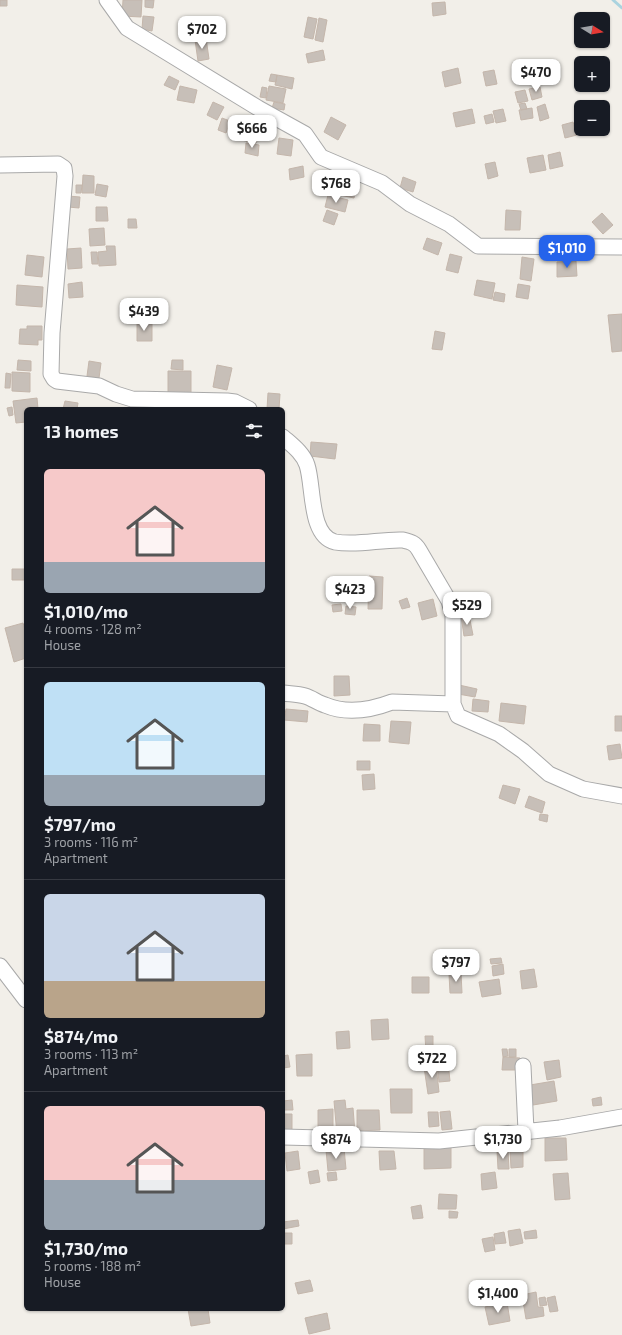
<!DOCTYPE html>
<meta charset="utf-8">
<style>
:root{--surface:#171b24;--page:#242831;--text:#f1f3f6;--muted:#9ea1a6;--line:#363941;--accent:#2563eb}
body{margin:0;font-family:"Exo 2",sans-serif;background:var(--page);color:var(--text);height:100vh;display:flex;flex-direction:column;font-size:15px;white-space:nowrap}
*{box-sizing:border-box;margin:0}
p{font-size:13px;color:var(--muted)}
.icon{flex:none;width:22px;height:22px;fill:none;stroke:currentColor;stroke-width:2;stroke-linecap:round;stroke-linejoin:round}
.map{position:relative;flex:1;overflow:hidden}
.drawer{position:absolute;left:24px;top:407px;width:261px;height:904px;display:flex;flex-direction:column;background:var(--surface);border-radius:6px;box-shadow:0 1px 3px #0004}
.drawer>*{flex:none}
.needle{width:26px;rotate:101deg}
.fabs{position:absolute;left:574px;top:12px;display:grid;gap:8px}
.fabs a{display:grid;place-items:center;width:36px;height:36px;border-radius:6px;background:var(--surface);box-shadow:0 1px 3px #0004;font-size:20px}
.price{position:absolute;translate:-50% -34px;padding:0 9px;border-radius:8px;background:#fff;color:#222;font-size:13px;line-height:26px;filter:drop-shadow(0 1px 2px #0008)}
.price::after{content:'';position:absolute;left:50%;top:24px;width:12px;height:9px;margin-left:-6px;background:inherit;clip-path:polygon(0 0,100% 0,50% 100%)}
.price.current{background:var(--accent);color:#fff}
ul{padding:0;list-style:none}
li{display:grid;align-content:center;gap:8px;height:212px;padding:0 20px}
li+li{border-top:1px solid var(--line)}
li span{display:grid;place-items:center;height:124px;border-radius:6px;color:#555}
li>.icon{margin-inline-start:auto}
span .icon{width:72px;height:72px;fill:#fffc;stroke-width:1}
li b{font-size:17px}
h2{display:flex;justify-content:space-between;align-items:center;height:48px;padding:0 20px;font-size:17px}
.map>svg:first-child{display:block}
</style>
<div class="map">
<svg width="622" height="1335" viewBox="0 0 622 1335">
<rect width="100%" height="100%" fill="#f2efe9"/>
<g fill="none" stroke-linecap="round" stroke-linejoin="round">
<path stroke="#aad3df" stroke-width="3" d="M613 0 622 8"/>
</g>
<path fill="#c7bfb8" stroke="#c4b6ab" d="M0 0H7V6H0Z
M123 0H142L141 17 122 16Z
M145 0H154L153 8 145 7Z
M445 2 446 14 433 16 432 3Z
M143 16 154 17 152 31 142 29Z
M308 17 317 19 313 39 304 37Z
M319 18 327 20 323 42 315 40Z
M193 22 195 33 181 34 180 23Z
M206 38 209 59 198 61 195 40Z
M323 50 325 60 308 63 306 54Z
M458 68 461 83 445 87 442 72Z
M494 70 497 84 486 86 483 72Z
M271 74 277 75 276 82 269 81Z
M277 75 294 78 292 89 275 85Z
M169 76 179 81 175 90 164 85Z
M180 86 197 90 194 103 177 100Z
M269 86 286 89 283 103 266 100Z
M262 87 267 88 266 98 260 97Z
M540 87 542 97 532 100 529 89Z
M525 90 528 101 518 103 515 92Z
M213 102 224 107 217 120 207 115Z
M274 102 285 104 284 110 272 108Z
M525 103 527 109 521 110 519 104Z
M545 104 549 118 540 121 537 107Z
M532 108 533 118 521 120 519 110Z
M472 109 475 123 456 127 453 113Z
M503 109 506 121 496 123 493 111Z
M492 114 494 122 486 124 484 116Z
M331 117 346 125 338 140 324 132Z
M222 118 230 121 226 133 218 130Z
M581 118V129H591L592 132 579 135 575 119Z
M573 122 577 135 565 138 562 125Z
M243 130 258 132 256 143 241 140Z
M279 138 293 140 291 156 277 154Z
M246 143 259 145 258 156 245 153Z
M560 152 563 166 550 169 548 155Z
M543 155 546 170 530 173 527 158Z
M495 162 498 176 488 179 485 164Z
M303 166 304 177 290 180 289 169Z
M83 175 94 176V193H82Z
M403 177 416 182 413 192 400 188Z
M338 180 357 184 354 198 335 194Z
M97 184 108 186 106 197 95 195Z
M76 185H82L81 193H76Z
M327 186 335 188 333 194 326 192Z
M328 195 348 200 345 212 325 207Z
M68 196 80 197 79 208 68 207Z
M96 207H107L108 221H96Z
M327 210 338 214 334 225 323 221Z
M506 210 521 211 520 230H505Z
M602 213 613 225 603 234 592 222Z
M128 219H136L137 228H128Z
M104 228 105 245 90 246 89 229Z
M427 238 442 243 438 255 423 249Z
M106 246H115L116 265 99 266 98 252 107 251Z
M81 248 82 268 68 269 67 249Z
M91 252H97L98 264H92Z
M450 254 462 257 458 273 446 270Z
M27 255 44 257 42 277 25 275Z
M522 257 534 259 531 281 520 279Z
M576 261 577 276 557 277V262Z
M477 280 495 283 492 299 474 295Z
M82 282 83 297 69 298 68 284Z
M518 284 530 286 528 299 516 297Z
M17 285 43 287 42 307 16 305Z
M495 292 505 294 504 302 493 300Z
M138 306 141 315 130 318 128 308Z
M622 314V351L612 352 608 315Z
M137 324H152V341H137Z
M27 326H42V340H38V345L19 344 20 329H27Z
M435 331 445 333 442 350 432 349Z
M18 360 31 361V371L17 370Z
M172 360H183V370L171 369Z
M89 361 101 363 99 378 87 376Z
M217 365 232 368 227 390 213 387Z
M168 371H191V396H168Z
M12 372 30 373V392L12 391Z
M6 373 11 374 10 388H5Z
M268 393 280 394 279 409H267Z
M37 398 38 409H26V422L16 423 13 401Z
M65 401 78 403 77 409H63Z
M12 407 13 415 9 416 7 408Z
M311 442 337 444 335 459 310 456Z
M12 569H25V580H12Z
M369 576 383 577 382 609H368Z
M335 582 356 584 354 601 333 599Z
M407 598 410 607 402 609 399 601Z
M433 599 437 616 422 620 418 603Z
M341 604 342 611 333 612 332 605Z
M346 606 356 607 355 615 345 614Z
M469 615 473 635 464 636 461 616Z
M23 623 26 633V658L14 662 5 628Z
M334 676H349L350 695 334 696Z
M459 685 477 689 475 697 458 694Z
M473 699 489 701 488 712 472 711Z
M501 703 526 706 524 724 499 721Z
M286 709 308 711 307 722 284 720Z
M615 716H622V731H615Z
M391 721 411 722 409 744 389 742Z
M364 724 380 725V741H363Z
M620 744 622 758 609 760 607 746Z
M357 761H370V770H357Z
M374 774 375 789 363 790 362 775Z
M503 785 520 789 515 804 499 798Z
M529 796 545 802 542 813 525 807Z
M540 814 548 815 547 822 539 820Z
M501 958 502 963 491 964 490 959Z
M503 964 504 974 493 976 492 966Z
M534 969 537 987 522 989 520 971Z
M461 973 462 993H450L449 974Z
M412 977H429V993H412Z
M499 979 501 994 482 997 479 982Z
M388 1019 389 1039 372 1040 371 1020Z
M349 1031 350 1048 337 1049 336 1032Z
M425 1036H433V1052H426Z
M502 1049H507L508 1056 503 1057Z
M509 1049H516V1057H509Z
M312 1054V1076H297L296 1055Z
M288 1055 290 1067 283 1068V1056Z
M503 1057 520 1058V1070H502Z
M559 1060 561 1077 547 1080 544 1062Z
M448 1062 450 1081 439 1082 437 1063Z
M436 1065 439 1092 428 1094 424 1067Z
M554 1081 557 1101 533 1105 530 1085Z
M390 1089H412V1113H391Z
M601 1097 602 1105 593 1106 592 1099Z
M292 1100 293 1110H283V1101Z
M345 1100 346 1109 353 1108 355 1133 337 1135 334 1101Z
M333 1109V1132H318V1110Z
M357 1110H379L380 1130 357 1131Z
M450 1111 452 1129 442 1130 440 1112Z
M428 1112H438L439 1126 429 1127Z
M283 1114H292V1132H283Z
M545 1138H566L567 1160 545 1161Z
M451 1146V1168L424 1169V1147Z
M344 1148 346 1169 328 1171 326 1150Z
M523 1149V1167L511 1168 510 1150Z
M497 1150H508L509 1169H498Z
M298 1151 300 1169 287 1171 285 1153Z
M379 1151H394L396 1169 380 1170Z
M318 1170 320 1182 310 1184 308 1172Z
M336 1172 337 1180 328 1181 327 1173Z
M495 1172 497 1188 482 1190 481 1174Z
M568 1173 570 1199 555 1200 553 1174Z
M439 1194 457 1195 456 1209H438Z
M421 1205 423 1218 413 1219 411 1207Z
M449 1211 458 1212 457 1218H449Z
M298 1220 299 1226 283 1229V1222Z
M520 1229 523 1243 510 1246 508 1231Z
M536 1230 537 1238 525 1239 524 1232Z
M504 1232 506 1243 495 1244 494 1234Z
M283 1233H292V1244H283Z
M493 1237 495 1250 485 1252 482 1239Z
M310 1280 313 1291 298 1294 295 1283Z
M536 1292 538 1307H543L544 1316 526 1319 522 1295Z
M555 1296 558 1311 550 1312 547 1298Z
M545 1297 547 1305 540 1306 539 1298Z
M507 1302 510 1321 489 1325 485 1307Z
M188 1309H208L210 1323 191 1326Z
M327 1313 330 1329 309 1334 305 1318Z"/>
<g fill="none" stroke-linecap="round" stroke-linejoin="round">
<g stroke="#a9a9a9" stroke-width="17">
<path id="minor" d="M107 0 127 28 258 108 305 134 321 157 382 183 410 204 449 224 478 246 622 247
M0 165 58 164 64 168 65 176 52 333 51 374 54 379 57 381 99 386 116 394 132 399 227 401 235 402 249 409
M283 437C292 445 303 453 307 465 314 486 309 536 335 542 358 546 381 539 403 540 411 542 415 543 419 550L449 601 453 615V704
M283 693C290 694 298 694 305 696 312 698 318 703 325 705 346 714 371 710 392 702L453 704 458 716 499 734 523 751 549 774 583 789 622 796
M0 966 26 1000
M523 1066 526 1131
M283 1137 439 1141 560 1128 622 1117"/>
</g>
<use href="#minor" stroke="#fff" stroke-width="15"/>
</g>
</svg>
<div class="fabs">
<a><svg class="needle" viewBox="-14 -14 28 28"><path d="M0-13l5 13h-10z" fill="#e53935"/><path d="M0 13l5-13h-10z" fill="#9ea1a6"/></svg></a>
<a>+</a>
<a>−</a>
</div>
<b class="price" style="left:202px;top:50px">$702</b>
<b class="price" style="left:536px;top:93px">$470</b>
<b class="price" style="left:252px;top:149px">$666</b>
<b class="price" style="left:336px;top:204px">$768</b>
<b class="price current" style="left:567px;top:269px">$1,010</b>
<b class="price" style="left:144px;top:332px">$439</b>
<b class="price" style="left:350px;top:610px">$423</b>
<b class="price" style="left:467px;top:626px">$529</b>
<b class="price" style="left:456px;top:983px">$797</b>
<b class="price" style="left:432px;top:1079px">$722</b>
<b class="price" style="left:336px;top:1160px">$874</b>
<b class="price" style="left:503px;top:1160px">$1,730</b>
<b class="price" style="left:498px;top:1314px">$1,400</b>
<section class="drawer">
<h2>13 homes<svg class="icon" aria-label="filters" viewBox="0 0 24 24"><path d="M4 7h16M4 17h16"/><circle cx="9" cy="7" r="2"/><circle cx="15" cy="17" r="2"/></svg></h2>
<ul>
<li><span style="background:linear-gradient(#f6c9c9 75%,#9aa5b1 0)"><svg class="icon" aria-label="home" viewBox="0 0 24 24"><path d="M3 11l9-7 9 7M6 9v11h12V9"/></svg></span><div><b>$1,010/mo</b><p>4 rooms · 128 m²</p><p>House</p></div></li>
<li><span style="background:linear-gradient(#bfe0f5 75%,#9aa5b1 0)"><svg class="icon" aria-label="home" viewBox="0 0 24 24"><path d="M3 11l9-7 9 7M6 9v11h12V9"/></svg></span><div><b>$797/mo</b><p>3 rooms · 116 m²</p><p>Apartment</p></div></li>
<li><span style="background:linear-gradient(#c9d6e8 70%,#b9a48a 0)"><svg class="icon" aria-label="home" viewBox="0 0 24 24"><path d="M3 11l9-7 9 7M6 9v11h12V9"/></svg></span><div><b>$874/mo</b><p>3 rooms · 113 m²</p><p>Apartment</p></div></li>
<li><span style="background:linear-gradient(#f6c9c9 60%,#9aa5b1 0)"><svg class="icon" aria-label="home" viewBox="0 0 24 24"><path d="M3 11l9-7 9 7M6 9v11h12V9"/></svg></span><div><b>$1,730/mo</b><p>5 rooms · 188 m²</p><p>House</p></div></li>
</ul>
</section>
</div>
